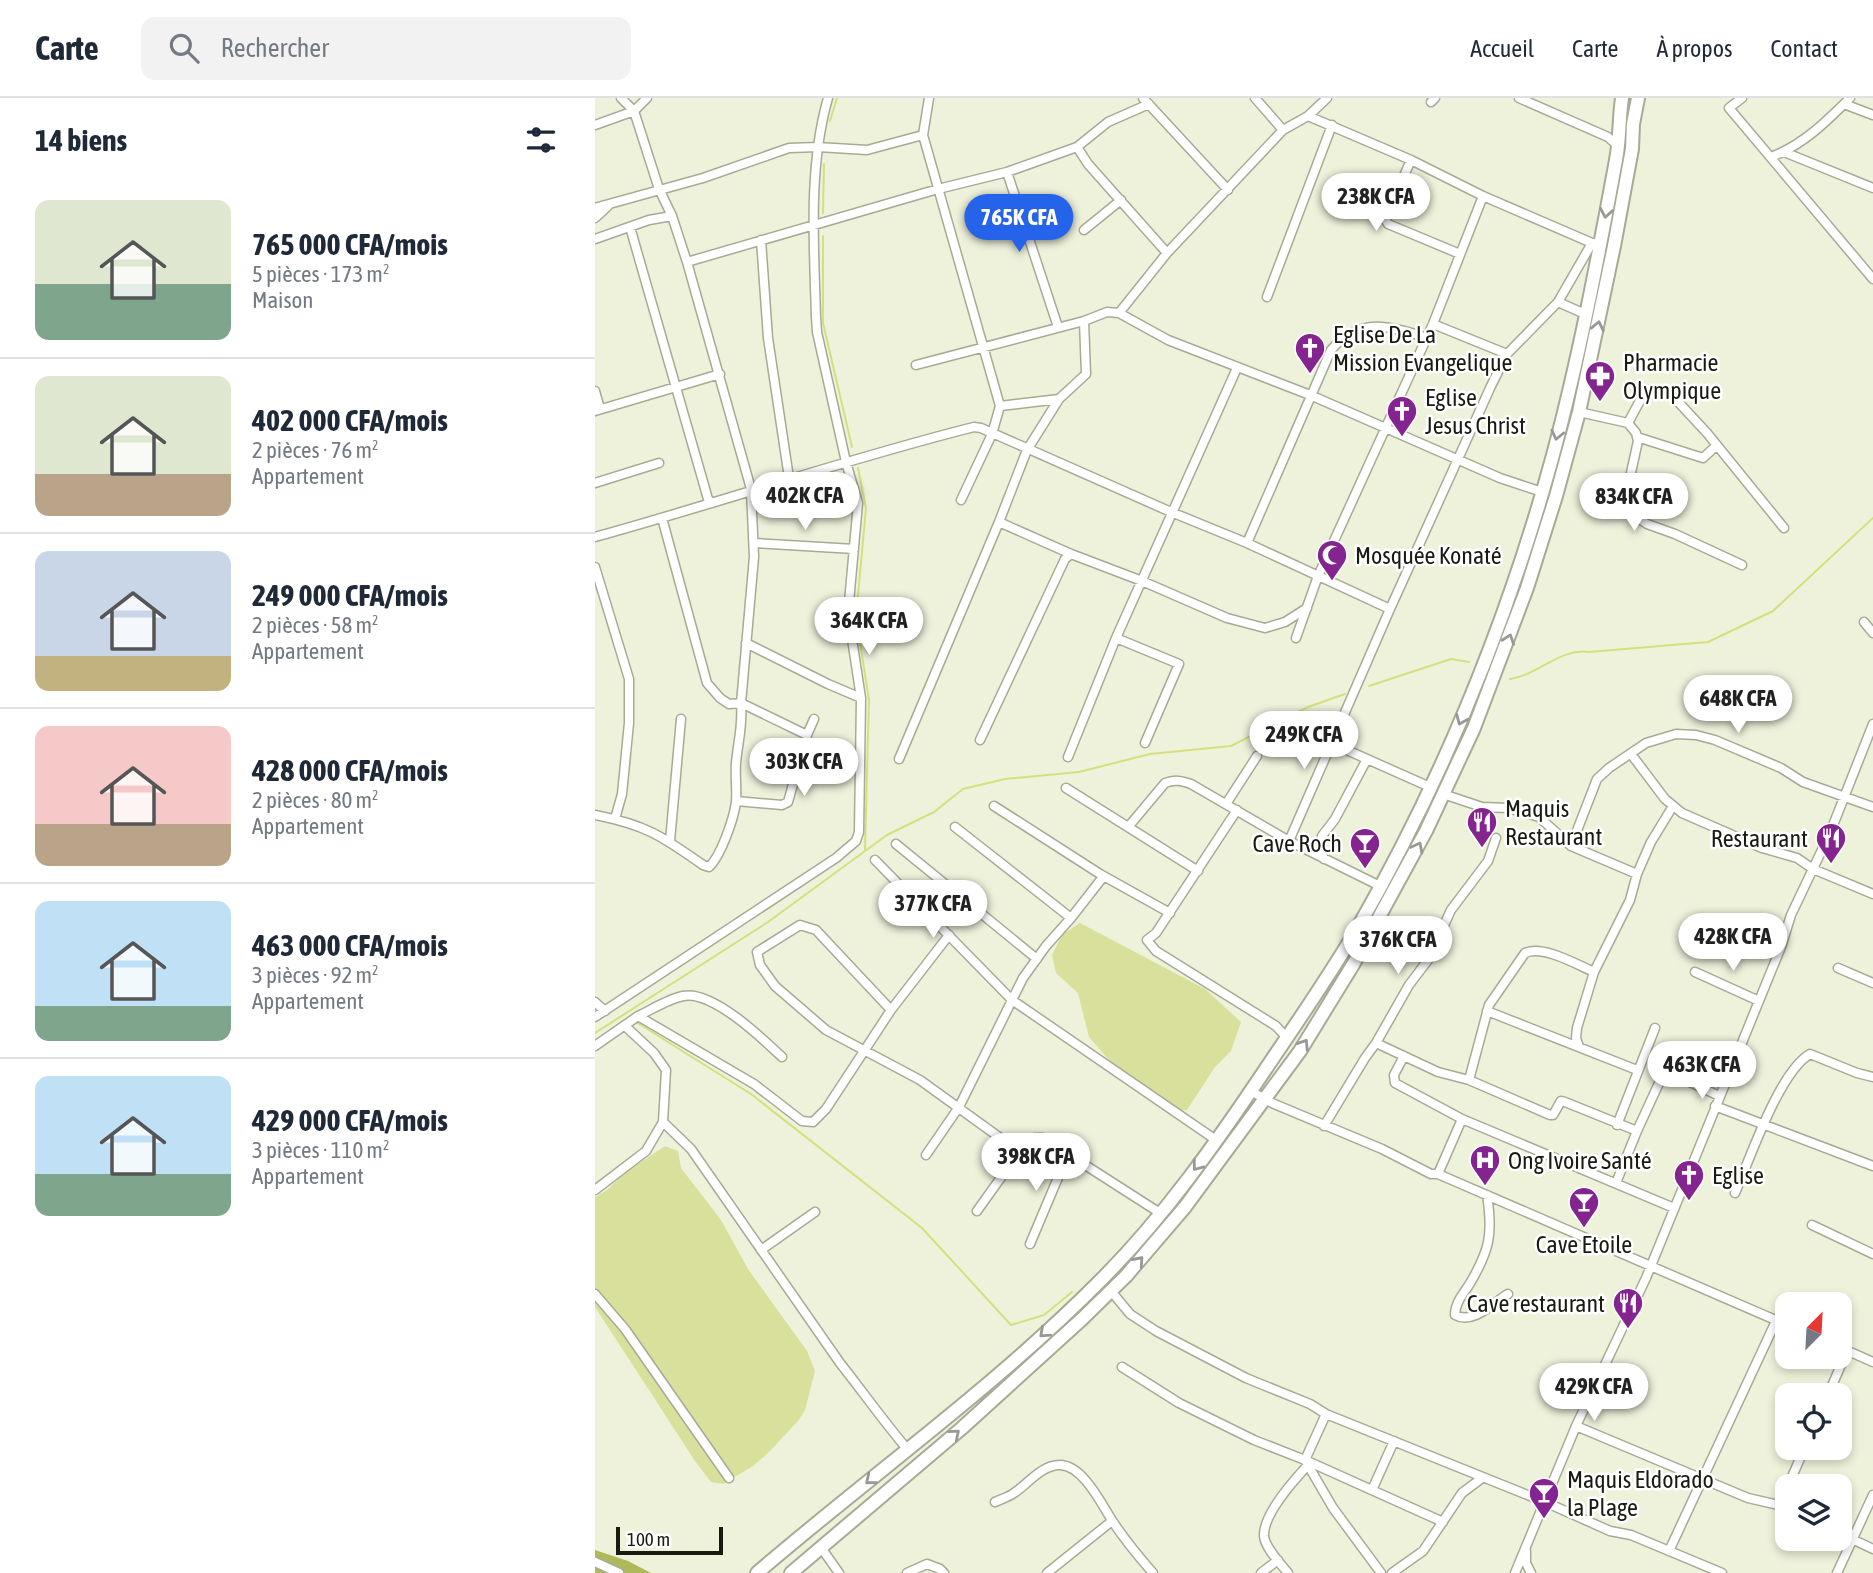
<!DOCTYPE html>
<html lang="fr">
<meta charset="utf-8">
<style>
:root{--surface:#fff;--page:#f2f2f3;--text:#1f2937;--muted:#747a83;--line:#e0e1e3;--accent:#2563eb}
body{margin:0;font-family:"Asap Condensed",sans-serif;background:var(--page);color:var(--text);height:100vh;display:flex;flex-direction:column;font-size:26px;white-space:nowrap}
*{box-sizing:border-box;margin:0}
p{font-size:23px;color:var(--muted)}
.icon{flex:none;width:38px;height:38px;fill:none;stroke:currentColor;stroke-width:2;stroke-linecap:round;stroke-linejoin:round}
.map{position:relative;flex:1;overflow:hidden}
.side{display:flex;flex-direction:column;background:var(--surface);width:595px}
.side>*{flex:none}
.needle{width:46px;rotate:24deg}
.fabs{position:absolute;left:1180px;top:1194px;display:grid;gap:14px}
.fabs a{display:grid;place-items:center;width:77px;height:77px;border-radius:14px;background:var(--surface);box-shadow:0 4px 10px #0003;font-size:35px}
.scale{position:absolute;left:21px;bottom:18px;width:107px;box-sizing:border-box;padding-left:7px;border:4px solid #191a12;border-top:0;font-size:19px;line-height:24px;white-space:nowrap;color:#191a12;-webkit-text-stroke:5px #fff;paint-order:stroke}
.price{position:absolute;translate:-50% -60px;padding:0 16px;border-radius:24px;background:#fff;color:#222;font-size:23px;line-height:46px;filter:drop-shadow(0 2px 4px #0008)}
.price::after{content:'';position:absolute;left:50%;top:42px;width:21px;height:16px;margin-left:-10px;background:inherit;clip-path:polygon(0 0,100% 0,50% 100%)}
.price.on{background:var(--accent);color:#fff}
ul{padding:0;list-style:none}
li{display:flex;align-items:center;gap:21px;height:175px;padding:0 35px}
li+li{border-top:2px solid var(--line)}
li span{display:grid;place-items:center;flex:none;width:196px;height:140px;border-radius:14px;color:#555}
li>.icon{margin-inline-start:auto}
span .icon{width:84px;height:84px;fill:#fffc;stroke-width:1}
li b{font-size:30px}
h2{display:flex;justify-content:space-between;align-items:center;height:84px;padding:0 35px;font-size:30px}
header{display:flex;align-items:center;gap:42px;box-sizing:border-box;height:98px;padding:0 35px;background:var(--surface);border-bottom:2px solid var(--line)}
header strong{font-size:33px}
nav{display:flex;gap:38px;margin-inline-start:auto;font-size:24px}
.search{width:490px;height:63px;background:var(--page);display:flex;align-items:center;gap:18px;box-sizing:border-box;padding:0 24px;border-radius:14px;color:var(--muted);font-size:26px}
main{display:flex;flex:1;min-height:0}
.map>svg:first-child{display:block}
</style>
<header>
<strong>Carte</strong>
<div class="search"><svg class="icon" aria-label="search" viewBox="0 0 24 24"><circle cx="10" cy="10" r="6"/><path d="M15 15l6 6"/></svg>Rechercher</div>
<nav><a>Accueil</a><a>Carte</a><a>À propos</a><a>Contact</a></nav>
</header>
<main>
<section class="side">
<h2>14 biens<svg class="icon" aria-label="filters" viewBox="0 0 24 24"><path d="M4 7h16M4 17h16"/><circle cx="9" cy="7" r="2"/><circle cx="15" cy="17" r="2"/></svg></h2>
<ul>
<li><span style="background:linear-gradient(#dfe7d0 60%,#7fa58c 0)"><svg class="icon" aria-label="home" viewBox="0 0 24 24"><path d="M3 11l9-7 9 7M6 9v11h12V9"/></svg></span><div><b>765 000 CFA/mois</b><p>5 pièces · 173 m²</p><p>Maison</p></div></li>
<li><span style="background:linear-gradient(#dfe7d0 70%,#b9a48a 0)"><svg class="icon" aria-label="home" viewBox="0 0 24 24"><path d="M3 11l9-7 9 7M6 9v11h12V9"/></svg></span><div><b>402 000 CFA/mois</b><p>2 pièces · 76 m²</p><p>Appartement</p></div></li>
<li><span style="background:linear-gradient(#c9d6e8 75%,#c2b280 0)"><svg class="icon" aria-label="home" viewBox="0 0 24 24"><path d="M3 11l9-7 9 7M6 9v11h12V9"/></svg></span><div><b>249 000 CFA/mois</b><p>2 pièces · 58 m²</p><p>Appartement</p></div></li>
<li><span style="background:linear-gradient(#f6c9c9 70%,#b9a48a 0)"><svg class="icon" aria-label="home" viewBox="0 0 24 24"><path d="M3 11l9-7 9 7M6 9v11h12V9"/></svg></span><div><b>428 000 CFA/mois</b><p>2 pièces · 80 m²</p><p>Appartement</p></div></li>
<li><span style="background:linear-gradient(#bfe0f5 75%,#7fa58c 0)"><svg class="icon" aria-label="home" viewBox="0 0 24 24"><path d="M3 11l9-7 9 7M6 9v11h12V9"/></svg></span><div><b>463 000 CFA/mois</b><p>3 pièces · 92 m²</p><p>Appartement</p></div></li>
<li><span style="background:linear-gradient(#bfe0f5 70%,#7fa58c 0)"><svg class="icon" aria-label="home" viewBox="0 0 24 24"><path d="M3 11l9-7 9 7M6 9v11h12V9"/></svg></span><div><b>429 000 CFA/mois</b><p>3 pièces · 110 m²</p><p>Appartement</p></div></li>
</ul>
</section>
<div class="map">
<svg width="1278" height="1475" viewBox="0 0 1278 1475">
<rect width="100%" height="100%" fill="#eef2db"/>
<path fill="#d8e09b" d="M485 825 610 891 646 924 636 953 620 969 592 1012 578 1013 521 970 494 939 483 895 461 875 457 857 467 837Z
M70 1048 83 1053 86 1070 126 1122 153 1171 212 1253 220 1273 210 1312 203 1323 173 1355 158 1368 128 1386 116 1384 100 1363 0 1209V1099L12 1092 28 1076Z"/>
<path fill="#b0b95a" d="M0 1452 33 1463 56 1475H0Z"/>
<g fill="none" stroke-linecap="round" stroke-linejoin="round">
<path stroke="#d6df7f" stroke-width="2" d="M235 23 242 0
M228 115 229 66
M228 138V225L257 349
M263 370 271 410 261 519 274 602 270 751
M915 581C944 577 964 550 994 554L1113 544 1178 513 1278 420
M774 588 856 561 874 564
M41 924 156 996 327 1130 416 1227 449 1217 477 1194
M0 935 173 824 292 737 339 714 368 691 410 681 484 674 555 656 636 648 713 609 750 596"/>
<g stroke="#a7aa95" stroke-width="11">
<path id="street" d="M548 0 633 92
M660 0 688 32
M924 0 1013 39 1023 48
M1147 0 1134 10 1278 181
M836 4 840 0
M1249 6 1278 17
M713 18 816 62 888 98 997 145
M0 27 39 13 52 0
M328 37 405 308 397 336 366 402
M482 49 493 66 572 155
M1189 54 1278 90
M1176 59C1208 47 1232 23 1255 0
M816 62 790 121 793 126 865 156
M412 74 463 229
M0 110 108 80 194 50 223 49 272 52 328 37 334 0
M0 120 13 108
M35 129 113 401 117 405
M489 132 526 102
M0 141 54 122 77 118
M166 142 173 240 194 380
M92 164 343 91 412 74 482 49 513 24 554 6
M672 199 737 27
M963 204 990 216
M524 215 572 155 688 32 713 18 732 0
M838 226 912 256
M321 267 489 223 512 214 524 215 573 242 715 297 905 380 947 394
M0 293 5 311
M405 308 464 301
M0 313 125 276
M984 314 1033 325 1048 297 1054 292 1073 293 1112 335 1189 430
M1033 325 1041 335 1043 343 1031 397 1034 410 1040 418 1052 426 1080 436 1147 467
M1042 339 1108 360 1122 347
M0 385 64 365
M67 420 112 585 125 600 134 606 146 605 212 637
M404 424 476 456 547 483 632 520 670 530 690 524 712 510
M0 439C127 404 251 361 379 329L386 330 576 414 652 445 795 511
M159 445 259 451
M652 445 736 252C764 219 795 227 832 240
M0 469 34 581V625L27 696 20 721
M1269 524 1278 535
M521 540 584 566 550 645
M701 540 723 478 838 226 888 98
M151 545 233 586 266 600
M385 642 470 461 476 456
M736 645 835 689
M1036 656 1070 701 1087 715 1167 750 1202 760 1218 771 1278 796
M473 659 521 540 642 270
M304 661 404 424 432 352 464 301 491 276 489 223
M471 690 603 773
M848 696 887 709 913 710 944 719 976 748
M141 703 187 707 193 704 212 637 219 621
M631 706 662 658
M399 708 505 776 575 815
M1078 708 1056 744 1042 776 976 748 1002 681 1014 670 1051 645 1081 636 1101 637 1120 642 1186 670 1208 684 1278 709
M642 712 561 835 552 842 561 853 681 928 692 940
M0 717C51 727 67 738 108 767L114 769C126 758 139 720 141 704 142 691 140 678 141 665 143 643 148 628 146 605L159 459 156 391 92 164 77 118 64 91 39 13 26 0
M534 728 570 685C580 681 587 683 596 686L694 743 785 788
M360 729 476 820
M75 743 86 621
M694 743 795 511 896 288 912 256 963 204 997 145H1005
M301 746 442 861
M729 761 725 750 727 738 740 721 772 661
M280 762 417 902 621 1042
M1243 870 1278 885
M999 874 1035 802 1042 776
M1100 874 1164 903
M0 904 10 913
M296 912 221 832 205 827 162 854 165 867 180 888 231 932 325 982 415 1047 428 1049 440 1040H448L565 1115
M892 913 1042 972
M43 918C56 912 73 901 88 898 117 892 167 940 187 959
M0 919 241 760 261 743 264 734 266 600 253 515 263 405 251 364 222 234 221 219C219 147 213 70 233 0
M30 928 59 955 71 972 68 1024 96 1051 245 1265C268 1294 289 1324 313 1352
M781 945 843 974 874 982 955 1017H958L966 1003 970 1004 1042 1033 1021 1085
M0 948 43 918 159 986 207 1023 218 1024 231 1011 296 912 354 837
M809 958 799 977 800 985 867 1021 1079 1110
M874 982 894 907 930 855C948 847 981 866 999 874L982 930 981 940 984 949
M656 993 677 1005 787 1051 836 1076H843L1192 1227
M1120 1008 1278 1068
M1022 1027 1060 930
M729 1028 770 960 781 945 814 887 833 862 856 812 893 763 901 740
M1042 1033 1070 972 1124 998
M331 1057 364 1009 428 880 451 848 476 820 508 779
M843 1076 867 1021
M0 1092 51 1053 68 1024
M1140 1095C1155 1061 1184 974 1215 956L1262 975 1278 979
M892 1097C898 1136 895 1152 874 1187 868 1196 860 1205 860 1217 878 1227 898 1205 913 1196
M382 1113 417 1064 424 1050
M1217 1127 1278 1156
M435 1146 473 1056
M166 1152 220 1114
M516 1193 535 1216 561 1233 651 1280 715 1306 731 1316 950 1404 1015 1433 1036 1437 1127 1475
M0 1196 30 1231 134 1380
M1244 1249 1278 1264
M527 1269 584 1305 659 1342 710 1362 848 1424
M1233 1297 1252 1253
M731 1316 710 1362 738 1410 786 1475
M981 1328 1153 1400 1192 1409
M1193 1388 1210 1349
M777 1392 799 1343
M400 1404C406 1401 414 1399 419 1395 433 1386 446 1367 465 1367 488 1367 507 1407 518 1424 530 1442 544 1459 558 1475
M1184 1407 1192 1390
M1244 1435 1278 1451
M227 1451 244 1475
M931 1453V1465L936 1475
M1074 1453 1181 1223
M0 1464 24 1475
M312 1475 332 1466 345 1471 349 1475
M452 1475 517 1423
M666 1475 683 1462
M693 1475C686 1466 670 1450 669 1438 668 1417 699 1382 713 1367
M797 1475 828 1453 867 1395 887 1380
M920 1475 981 1328 1051 1180 1186 849 1196 817 1235 735 1278 626
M1242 1475 1278 1397"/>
</g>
<g stroke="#a7aa95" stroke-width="16">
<path id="primary" d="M162 1475C276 1377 400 1289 506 1182 569 1119 621 1045 670 972 701 926 733 880 762 831 847 683 913 522 958 357 984 260 1003 160 1021 62 1025 41 1024 20 1027 0
M196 1475 367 1330 487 1221 531 1178 590 1109 705 953 759 865 831 733 879 630 932 490 961 398 984 314 1019 148 1037 51 1038 26 1043 0"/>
</g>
<use href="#street" stroke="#fff" stroke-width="8"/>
<use href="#primary" stroke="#fff" stroke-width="12"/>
</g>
<defs><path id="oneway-chevron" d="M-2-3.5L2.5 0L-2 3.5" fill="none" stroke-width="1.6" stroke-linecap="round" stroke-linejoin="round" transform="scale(1.75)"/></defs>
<g stroke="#989894">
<use href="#oneway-chevron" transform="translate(1011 115) rotate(100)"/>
<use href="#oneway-chevron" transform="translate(1003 228) rotate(-78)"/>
<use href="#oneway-chevron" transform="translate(962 337) rotate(103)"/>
<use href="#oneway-chevron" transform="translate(914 541) rotate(-70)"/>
<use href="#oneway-chevron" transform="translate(866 622) rotate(113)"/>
<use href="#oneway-chevron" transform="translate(823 749) rotate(-63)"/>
<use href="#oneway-chevron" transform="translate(709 946) rotate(-57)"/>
<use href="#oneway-chevron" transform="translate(602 1068) rotate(127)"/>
<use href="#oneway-chevron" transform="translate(544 1163) rotate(-48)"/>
<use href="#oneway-chevron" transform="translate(449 1235) rotate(138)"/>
<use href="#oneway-chevron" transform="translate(360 1336) rotate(-40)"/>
<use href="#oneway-chevron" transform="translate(275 1382) rotate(141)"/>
</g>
<defs>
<g id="church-pin" transform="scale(1.575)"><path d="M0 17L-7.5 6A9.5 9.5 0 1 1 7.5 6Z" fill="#84248f" stroke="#fff"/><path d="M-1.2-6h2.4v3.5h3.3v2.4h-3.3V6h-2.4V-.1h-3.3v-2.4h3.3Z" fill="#fff"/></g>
<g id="pharmacy-pin" transform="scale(1.575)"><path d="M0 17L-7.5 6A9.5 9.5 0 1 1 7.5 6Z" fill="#84248f" stroke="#fff"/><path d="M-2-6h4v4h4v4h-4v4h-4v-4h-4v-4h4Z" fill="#fff"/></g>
<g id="mosque-pin" transform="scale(1.575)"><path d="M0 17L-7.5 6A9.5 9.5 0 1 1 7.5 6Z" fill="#84248f" stroke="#fff"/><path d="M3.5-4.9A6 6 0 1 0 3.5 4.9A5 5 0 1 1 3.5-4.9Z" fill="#fff"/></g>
<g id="restaurant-pin" transform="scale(1.575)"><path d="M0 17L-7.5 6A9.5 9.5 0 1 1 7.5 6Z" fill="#84248f" stroke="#fff"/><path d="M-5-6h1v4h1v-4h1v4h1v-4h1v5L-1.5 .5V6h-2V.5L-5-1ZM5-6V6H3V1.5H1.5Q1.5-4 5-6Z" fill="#fff"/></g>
<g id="bar-pin" transform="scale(1.575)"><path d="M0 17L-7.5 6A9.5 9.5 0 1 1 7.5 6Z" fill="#84248f" stroke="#fff"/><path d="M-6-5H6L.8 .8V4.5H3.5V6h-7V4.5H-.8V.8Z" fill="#fff"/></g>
<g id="hospital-pin" transform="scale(1.575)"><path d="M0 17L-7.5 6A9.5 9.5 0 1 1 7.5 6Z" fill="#84248f" stroke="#fff"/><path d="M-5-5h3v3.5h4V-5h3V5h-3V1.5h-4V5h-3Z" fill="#fff"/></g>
</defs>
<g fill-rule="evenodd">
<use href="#church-pin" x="715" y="250"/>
<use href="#pharmacy-pin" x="1005" y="278"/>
<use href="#church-pin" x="807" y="313"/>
<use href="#mosque-pin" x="737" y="457"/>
<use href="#restaurant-pin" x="887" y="724"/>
<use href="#restaurant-pin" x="1236" y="740"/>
<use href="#bar-pin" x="770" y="745"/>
<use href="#hospital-pin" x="890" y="1062"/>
<use href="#church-pin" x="1094" y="1077"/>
<use href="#bar-pin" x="989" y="1104"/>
<use href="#restaurant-pin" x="1033" y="1205"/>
<use href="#bar-pin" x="949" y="1395"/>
</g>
<g text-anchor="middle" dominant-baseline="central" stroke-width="5" stroke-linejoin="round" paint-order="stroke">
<g font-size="24" fill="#191a12" stroke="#fff" text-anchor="start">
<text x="738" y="236">Eglise De La<tspan x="738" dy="28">Mission Evangelique</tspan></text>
<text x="1028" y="264">Pharmacie<tspan x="1028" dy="28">Olympique</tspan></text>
<text x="830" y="299">Eglise<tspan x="830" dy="28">Jesus Christ</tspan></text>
<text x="760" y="457">Mosquée Konaté</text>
<text x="910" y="710">Maquis<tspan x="910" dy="28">Restaurant</tspan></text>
<text x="1213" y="740" text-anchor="end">Restaurant</text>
<text x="747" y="745" text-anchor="end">Cave Roch</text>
<text x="913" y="1062">Ong Ivoire Santé</text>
<text x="1117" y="1077">Eglise</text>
<text x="989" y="1146" text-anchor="middle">Cave Etoile</text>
<text x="1010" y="1205" text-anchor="end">Cave restaurant</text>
<text x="972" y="1381">Maquis Eldorado<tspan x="972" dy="28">la Plage</tspan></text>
</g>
</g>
</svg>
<div class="fabs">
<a><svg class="needle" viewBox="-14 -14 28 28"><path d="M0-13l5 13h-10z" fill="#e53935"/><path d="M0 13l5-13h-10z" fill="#747a83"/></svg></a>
<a><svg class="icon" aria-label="locate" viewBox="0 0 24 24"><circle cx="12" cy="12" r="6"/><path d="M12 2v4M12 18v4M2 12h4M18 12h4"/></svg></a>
<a><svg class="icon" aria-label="layers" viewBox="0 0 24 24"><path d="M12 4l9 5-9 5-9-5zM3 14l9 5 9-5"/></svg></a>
</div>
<div class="scale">100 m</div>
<b class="price" style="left:781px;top:135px">238K CFA</b>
<b class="price on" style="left:424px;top:156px">765K CFA</b>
<b class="price" style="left:210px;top:434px">402K CFA</b>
<b class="price" style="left:1039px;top:435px">834K CFA</b>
<b class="price" style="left:274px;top:559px">364K CFA</b>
<b class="price" style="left:1143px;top:637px">648K CFA</b>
<b class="price" style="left:709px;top:673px">249K CFA</b>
<b class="price" style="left:209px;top:700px">303K CFA</b>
<b class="price" style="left:338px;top:842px">377K CFA</b>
<b class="price" style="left:1138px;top:875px">428K CFA</b>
<b class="price" style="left:803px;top:878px">376K CFA</b>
<b class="price" style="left:1107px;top:1003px">463K CFA</b>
<b class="price" style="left:441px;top:1095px">398K CFA</b>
<b class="price" style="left:999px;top:1325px">429K CFA</b>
</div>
</main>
